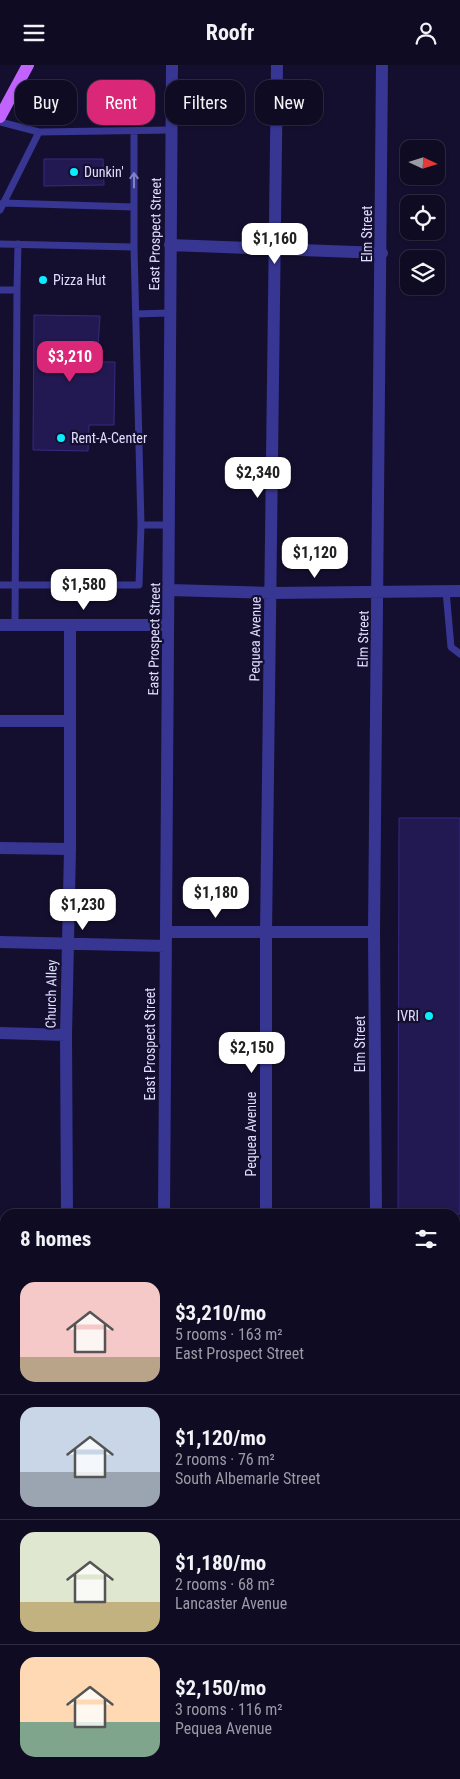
<!DOCTYPE html>
<meta charset="utf-8">
<style>
:root{--surface:#0f0b23;--page:#18142b;--text:#f1f3f6;--muted:#9b9ba6;--line:#2f2b41;--accent:#db2777}
body{margin:0;font-family:"Roboto Condensed",sans-serif;background:var(--page);color:var(--text);height:100vh;display:flex;flex-direction:column;font-size:19px;white-space:nowrap}
*{box-sizing:border-box;margin:0}
p{font-size:16px;color:var(--muted)}
.icon{flex:none;width:28px;height:28px;fill:none;stroke:currentColor;stroke-width:2;stroke-linecap:round;stroke-linejoin:round}
.map{position:relative;flex:1;overflow:hidden}
.sheet{position:absolute;left:0px;top:1144px;width:460px;height:571px;display:flex;flex-direction:column;background:var(--surface);border-radius:15px 15px 0 0;box-shadow:0 1px 4px #0004,0 0 0 1px var(--line)}
.sheet>*{flex:none}
.guide{position:absolute;left:15px;top:15px;width:430px;height:45px;display:flex;gap:10px}
.needle{width:32px;rotate:94deg}
.buttons{position:absolute;left:400px;top:75px;display:grid;gap:10px}
.buttons a{display:grid;place-items:center;width:45px;height:45px;border-radius:10px;background:var(--surface);box-shadow:0 1px 4px #0004,0 0 0 1px var(--line);font-size:25px}
.price{position:absolute;translate:-50% -42px;padding:0 11px;border-radius:10px;background:#fff;color:#222;font-size:16px;line-height:32px;filter:drop-shadow(0 1px 2px #0008)}
.price::after{content:'';position:absolute;left:50%;top:30px;width:15px;height:11px;margin-left:-8px;background:inherit;clip-path:polygon(0 0,100% 0,50% 100%)}
.price.on{background:var(--accent);color:#fff}
ul{padding:0;list-style:none}
li{display:flex;align-items:center;gap:15px;height:125px;padding:0 20px}
li+li{border-top:1px solid var(--line)}
li span{display:grid;place-items:center;flex:none;width:140px;height:100px;border-radius:15px;color:#555}
li>.icon{margin-inline-start:auto}
span .icon{width:60px;height:60px;fill:#fffc;stroke-width:1}
li b{font-size:21px}
h2{display:flex;justify-content:space-between;align-items:center;height:60px;padding:0 20px;font-size:21px}
.tag{padding:0 18px;border-radius:15px;background:var(--surface);box-shadow:0 1px 4px #0004,0 0 0 1px var(--line);font-size:18px;line-height:45px}
.tag.on{background:var(--accent);color:#fff}
header{display:flex;justify-content:space-between;align-items:center;height:65px;padding:0 20px;background:var(--surface);font-size:22px;font-weight:700}
.map>svg:first-child{display:block}
</style>
<header><svg class="icon" aria-label="menu" viewBox="0 0 24 24"><path d="M4 6h16M4 12h16M4 18h16"/></svg>Roofr<svg class="icon" aria-label="person" viewBox="0 0 24 24"><circle cx="12" cy="8" r="4"/><path d="M4 21q1-7 8-7t8 7"/></svg></header>
<div class="map">
<svg width="460" height="1714" viewBox="0 0 460 1714">
<rect width="100%" height="100%" fill="#140f2f"/>
<path fill="#231952" stroke="#382980" d="M44 94H103L104 120 44 121Z
M34 250 100 251 97 297H115L114 360H89L88 386 33 385Z
M399 753H460V1149H398Z"/>
<g fill="none" stroke-linecap="round" stroke-linejoin="round">
<path stroke="#373693" stroke-width="7" d="M0 57 39 67 171 65
M3 138 134 142
M0 145 39 67
M0 179 134 182 141 460
M134 182V66
M0 225H17L15 560
M17 225 18 179
M136 249 169 248
M0 520H139L141 460H169
M446 526 451 582 460 589
M455 1292H460"/>
<path stroke="#373693" stroke-width="12" d="M170 180 382 188
M170 525 271 528 460 526
M0 560H168
M0 656H69
M0 783 70 784
M166 867H374
M0 877 166 881
M0 968 66 970
M67 1149 66 970 70 784V560
M164 1149 172 0
M266 1149V868L277 0
M376 1149 374 867 382 0
M455 1355H460
M0 1358H5
M455 1510H460
M0 1515H5
M0 1666H5
M455 1669H460
M137 1714V1710"/>
<path stroke="#7475ff" stroke-width="12" d="M455 1208H460
M0 1209H5"/>
<path stroke="#c164ff" stroke-width="12" d="M0 52 28 0"/>
</g>
<defs><path id="oneway-shaft" d="M-6 0H5M1.5-3L5.5 0L1.5 3" fill="none" stroke-width="1.6" stroke-linecap="round" stroke-linejoin="round" transform="scale(1.25)"/></defs>
<use stroke="#8381c4" href="#oneway-shaft" transform="translate(134 115) rotate(-90)"/>
<g fill="#09edff" stroke="#140f2f" stroke-width="2">
<circle cx="74" cy="107" r="5"/>
<circle cx="43" cy="215" r="5"/>
<circle cx="61" cy="373" r="5"/>
<circle cx="429" cy="951" r="5"/>
</g>
<g text-anchor="middle" dominant-baseline="central" stroke-width="4.5" stroke-linejoin="round" paint-order="stroke">
<g font-size="14" fill="#e0ddff" stroke="#140f2f" text-anchor="start">
<text x="84" y="107">Dunkin'</text>
<text x="53" y="215">Pizza Hut</text>
<text x="71" y="373">Rent-A-Center</text>
<text x="419" y="951" text-anchor="end">IVRI</text>
</g>
<g font-size="14" fill="#e0ddff" stroke="#140f2f">
<text transform="translate(155 169) rotate(-89)">East Prospect Street</text>
<text transform="translate(367 169) rotate(-90)">Elm Street</text>
<text transform="translate(154 574) rotate(-89)">East Prospect Street</text>
<text transform="translate(255 574) rotate(-89)">Pequea Avenue</text>
<text transform="translate(363 574) rotate(-89)">Elm Street</text>
<text transform="translate(51 929) rotate(-89)">Church Alley</text>
<text transform="translate(150 979) rotate(-90)">East Prospect Street</text>
<text transform="translate(360 979) rotate(-90)">Elm Street</text>
<text transform="translate(251 1069) rotate(-90)">Pequea Avenue</text>
</g>
</g>
</svg>
<div class="buttons">
<a><svg class="needle" viewBox="-14 -14 28 28"><path d="M0-13l5 13h-10z" fill="#e53935"/><path d="M0 13l5-13h-10z" fill="#9b9ba6"/></svg></a>
<a><svg class="icon" aria-label="locate" viewBox="0 0 24 24"><circle cx="12" cy="12" r="6"/><path d="M12 2v4M12 18v4M2 12h4M18 12h4"/></svg></a>
<a><svg class="icon" aria-label="layers" viewBox="0 0 24 24"><path d="M12 4l9 5-9 5-9-5zM3 14l9 5 9-5"/></svg></a>
</div>
<b class="price" style="left:275px;top:200px">$1,160</b>
<b class="price on" style="left:70px;top:318px">$3,210</b>
<b class="price" style="left:258px;top:434px">$2,340</b>
<b class="price" style="left:315px;top:514px">$1,120</b>
<b class="price" style="left:84px;top:546px">$1,580</b>
<b class="price" style="left:216px;top:854px">$1,180</b>
<b class="price" style="left:83px;top:866px">$1,230</b>
<b class="price" style="left:252px;top:1009px">$2,150</b>
<div class="guide">
<a class="tag">Buy</a>
<a class="tag on">Rent</a>
<a class="tag">Filters</a>
<a class="tag">New</a>
</div>
<section class="sheet">
<h2>8 homes<svg class="icon" aria-label="filters" viewBox="0 0 24 24"><path d="M4 7h16M4 17h16"/><circle cx="9" cy="7" r="2"/><circle cx="15" cy="17" r="2"/></svg></h2>
<ul>
<li><span style="background:linear-gradient(#f6c9c9 75%,#b9a48a 0)"><svg class="icon" aria-label="home" viewBox="0 0 24 24"><path d="M3 11l9-7 9 7M6 9v11h12V9"/></svg></span><div><b>$3,210/mo</b><p>5 rooms · 163 m²</p><p>East Prospect Street</p></div></li>
<li><span style="background:linear-gradient(#c9d6e8 65%,#9aa5b1 0)"><svg class="icon" aria-label="home" viewBox="0 0 24 24"><path d="M3 11l9-7 9 7M6 9v11h12V9"/></svg></span><div><b>$1,120/mo</b><p>2 rooms · 76 m²</p><p>South Albemarle Street</p></div></li>
<li><span style="background:linear-gradient(#dfe7d0 70%,#c2b280 0)"><svg class="icon" aria-label="home" viewBox="0 0 24 24"><path d="M3 11l9-7 9 7M6 9v11h12V9"/></svg></span><div><b>$1,180/mo</b><p>2 rooms · 68 m²</p><p>Lancaster Avenue</p></div></li>
<li><span style="background:linear-gradient(#ffd9b3 65%,#7fa58c 0)"><svg class="icon" aria-label="home" viewBox="0 0 24 24"><path d="M3 11l9-7 9 7M6 9v11h12V9"/></svg></span><div><b>$2,150/mo</b><p>3 rooms · 116 m²</p><p>Pequea Avenue</p></div></li>
</ul>
</section>
</div>
